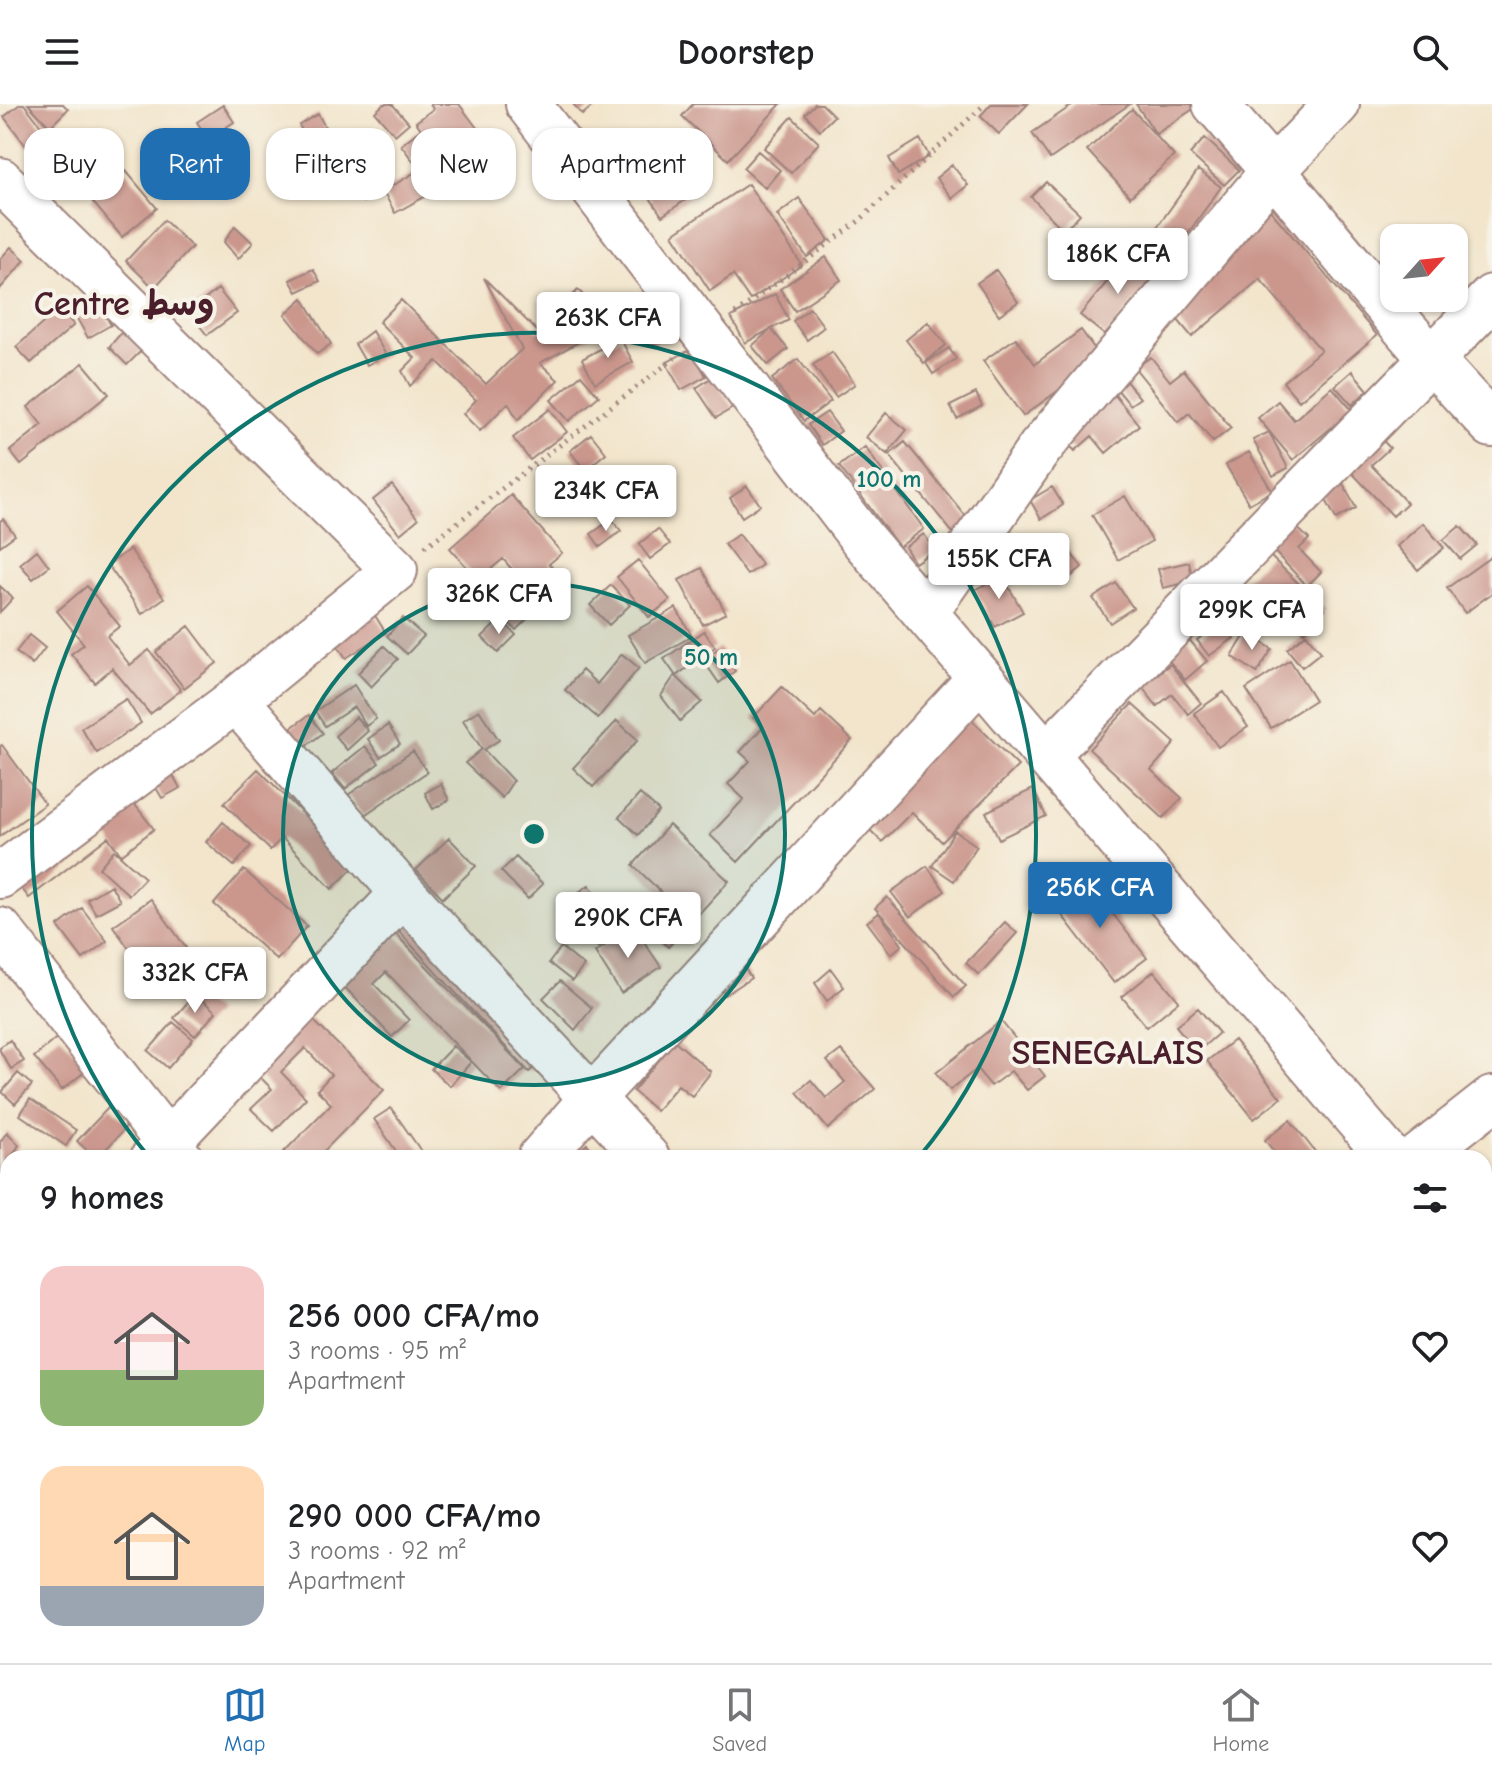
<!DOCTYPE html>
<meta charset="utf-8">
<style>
:root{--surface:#fff;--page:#f2f2f2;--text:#202124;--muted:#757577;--line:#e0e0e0;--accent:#1f6fb2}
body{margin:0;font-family:"Comic Neue","Playpen Sans Arabic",sans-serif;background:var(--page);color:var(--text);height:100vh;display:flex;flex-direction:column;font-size:30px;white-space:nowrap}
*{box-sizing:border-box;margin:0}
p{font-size:26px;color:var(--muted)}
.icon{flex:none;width:44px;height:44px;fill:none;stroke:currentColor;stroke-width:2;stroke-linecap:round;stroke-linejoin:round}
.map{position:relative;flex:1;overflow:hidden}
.side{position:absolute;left:0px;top:1046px;width:1492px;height:514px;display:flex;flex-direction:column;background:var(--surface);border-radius:24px 24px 0 0;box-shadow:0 2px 6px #0004}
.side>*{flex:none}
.banner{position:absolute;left:24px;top:24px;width:800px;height:72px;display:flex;gap:16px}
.needle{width:52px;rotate:63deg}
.buttons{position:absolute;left:1380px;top:120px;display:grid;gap:16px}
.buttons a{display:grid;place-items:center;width:88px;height:88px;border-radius:16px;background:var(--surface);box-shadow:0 2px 6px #0004;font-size:40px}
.price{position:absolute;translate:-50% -68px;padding:0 18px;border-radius:8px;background:#fff;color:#222;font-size:26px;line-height:52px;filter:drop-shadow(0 2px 4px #0008)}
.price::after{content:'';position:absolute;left:50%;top:48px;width:24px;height:18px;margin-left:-12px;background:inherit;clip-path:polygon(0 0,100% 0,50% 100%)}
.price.active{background:var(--accent);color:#fff}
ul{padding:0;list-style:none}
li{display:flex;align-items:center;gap:24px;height:200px;padding:0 40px}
li span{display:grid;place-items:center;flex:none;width:224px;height:160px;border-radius:24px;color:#555}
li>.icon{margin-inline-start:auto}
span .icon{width:96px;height:96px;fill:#fffc;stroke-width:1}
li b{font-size:34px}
h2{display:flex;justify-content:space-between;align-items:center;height:96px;padding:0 40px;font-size:34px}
.tag{padding:0 28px;border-radius:24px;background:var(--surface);box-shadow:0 2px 6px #0004;font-size:28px;line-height:72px}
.tag.active{background:var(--accent);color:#fff}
header{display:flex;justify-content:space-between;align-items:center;height:104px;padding:0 40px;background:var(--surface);font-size:36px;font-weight:600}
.menu{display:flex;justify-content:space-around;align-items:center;height:112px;border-top:2px solid var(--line);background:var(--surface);font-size:22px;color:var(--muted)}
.menu a{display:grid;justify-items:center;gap:4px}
.menu .active{color:var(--accent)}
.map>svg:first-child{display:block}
</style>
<header><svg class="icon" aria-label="menu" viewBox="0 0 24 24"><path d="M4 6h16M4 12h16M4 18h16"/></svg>Doorstep<svg class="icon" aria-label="search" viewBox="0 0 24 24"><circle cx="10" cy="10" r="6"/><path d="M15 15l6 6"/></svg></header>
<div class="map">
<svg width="1492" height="1559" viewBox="0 0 1492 1559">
<rect width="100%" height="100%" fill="#f7f3e8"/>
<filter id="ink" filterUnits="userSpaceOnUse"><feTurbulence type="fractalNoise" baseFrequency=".0125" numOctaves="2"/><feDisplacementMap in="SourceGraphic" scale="16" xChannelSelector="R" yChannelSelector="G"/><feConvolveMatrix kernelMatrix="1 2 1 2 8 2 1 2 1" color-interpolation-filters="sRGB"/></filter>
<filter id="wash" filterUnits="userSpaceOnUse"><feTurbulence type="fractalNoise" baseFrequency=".006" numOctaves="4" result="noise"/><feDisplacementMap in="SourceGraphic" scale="32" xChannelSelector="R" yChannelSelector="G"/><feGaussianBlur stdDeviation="1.8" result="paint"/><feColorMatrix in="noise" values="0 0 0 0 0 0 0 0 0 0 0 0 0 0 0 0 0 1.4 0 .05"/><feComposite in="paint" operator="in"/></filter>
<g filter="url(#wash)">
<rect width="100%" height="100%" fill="#f2e5cc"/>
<g id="blocks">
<path fill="#cb978d" d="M20 0H24L46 28 27 43 4 13Z
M28 0H63L68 5 50 23Z
M384 0H392L409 19 395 31 375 8Z
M430 0H459L495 48 438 90 401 41 421 25 416 18 433 5Z
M573 0H595L582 11Z
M693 0H781L728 56 682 12Z
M815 0H822L834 12 820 26 805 10Z
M991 0H1028L999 30 980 12Z
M1074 0H1130L1050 55 1032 29Z
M1136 0H1193L1196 3 1156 30Z
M223 1 234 18 208 35 197 18Z
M1132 5 1174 52 1130 93 1087 46Z
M318 10 347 63 328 73 299 21Z
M792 13 819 39 791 69 764 44Z
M661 32 674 58 642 73 629 48Z
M1205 34 1239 66 1224 81 1190 50Z
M920 35 929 52 898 71 889 54Z
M758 47 780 66 765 84 743 64Z
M681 57 700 86 662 112 643 83Z
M952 61 968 81 952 94 936 74Z
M383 65 392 82 419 66 431 89 395 109 383 87 363 98 354 81Z
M1198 66 1221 83 1173 150 1150 133Z
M126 67 157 104 122 133 91 96Z
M1046 78 1080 110 1064 127 1031 93Z
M748 80 802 161 750 196 733 171 710 187 673 130Z
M799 94 829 136 807 153 777 111Z
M1270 106 1377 231 1299 297 1283 278 1321 246 1260 175 1192 233 1163 198Z
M164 116 192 143 154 184 126 157Z
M235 122 253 139 238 155 224 138Z
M1143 130 1168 157 1154 170 1128 143Z
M11 143 25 156 0 185V155Z
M1129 151 1155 172 1106 232 1080 211Z
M826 153 841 176 795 207 780 185Z
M313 165 320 177 297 188 290 176Z
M996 166 1018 198 999 211 977 179Z
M484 174 538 228 578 186 612 220 540 259 558 276 518 316 508 299 480 327 463 310 476 296 437 257 410 282 402 267 415 254 379 218 401 196 486 280 522 245Z
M218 185 237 209 207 231 189 208Z
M775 190 789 216 771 225 788 245 768 261 752 242 771 225 745 239 731 213Z
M303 194 331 240 317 250 285 210Z
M98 199 111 221 88 234 75 211Z
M810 204 824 223 807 236 793 217Z
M59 205 74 221 31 259 16 243Z
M653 207 669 229 653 241 637 219Z
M928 218 946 241 924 259 906 236Z
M1081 226 1102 255 1023 312 983 257 1016 234 1035 260Z
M123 227 142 246 127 261 109 243Z
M372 227 386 251 367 261 355 240Z
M620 234 633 258 595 279 582 255Z
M949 244 956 255 933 270 926 259Z
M691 245 706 272 681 286 666 259Z
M832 248 855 280 836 293 813 261Z
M1151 253 1170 277 1184 266 1231 324 1213 338 1189 309 1178 318 1135 264Z
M798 255 831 297 804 317 772 275Z
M83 259 109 290 21 361 10 347 42 321 28 303Z
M1352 267 1368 286 1352 301 1335 282Z
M581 271 599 292 569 317 551 296Z
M713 273 733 304 716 314 696 284Z
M1125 276 1140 294 1130 301 1116 284Z
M1332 283 1352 306 1293 356 1258 314 1278 297 1294 316Z
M1110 285 1139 321 1106 349 1092 332 1075 347 1058 328Z
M976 289 982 302 957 315 950 302Z
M550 305 567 328 530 356 513 334Z
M827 308 841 327 822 341 808 321Z
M886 309 907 326 887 350 866 333Z
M1371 324 1390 344 1371 361 1407 399 1393 412 1339 355Z
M1269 328 1288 364 1273 372 1253 336Z
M591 330 606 349 585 366 570 347Z
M905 338 978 427 962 440 889 351Z
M865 343 924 425 899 443 839 362Z
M1249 348 1272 387 1249 400 1226 361Z
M1337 368 1356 404 1336 415 1317 379Z
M392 381 418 415 400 430 373 396Z
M747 382 760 401 742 413 730 394Z
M1052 383 1063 401 1041 415 1030 396Z
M511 391 562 449 549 460 565 478 541 499 503 455 478 476 450 444Z
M1125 392 1152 437 1118 456 1092 411Z
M3 415 15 431 0 442V417Z
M612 415 621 427 600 443 591 430Z
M1289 416 1309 435 1299 445 1321 468 1307 482 1266 439Z
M1423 419 1444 444 1418 466 1397 442Z
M1460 422 1477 441 1460 455 1443 436Z
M658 425 670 440 650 455 639 440Z
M739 430 762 461 747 471 724 440Z
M924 430 934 446 915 459 905 443Z
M1058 433 1082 463 1063 479 1039 449Z
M130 445 164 494 142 510 108 461Z
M37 446 49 462 33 475 20 460Z
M1269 451 1325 505 1304 528 1271 497 1248 521 1224 498Z
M1492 452V489L1465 509 1447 484Z
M638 456 670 496 649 513 617 473Z
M1189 458 1193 477 1163 484 1158 465Z
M702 464 726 509 703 521 679 476Z
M498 470 535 507 516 526 479 489Z
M1002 471 1023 508 995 523 975 486Z
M1116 479 1133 504 1110 519 1093 494Z
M611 481 630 501 609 521 590 501Z
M0 482 13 494 0 508Z
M87 482 120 522 107 532 130 561 149 546 181 586 150 610 112 564 95 579 71 550 84 540 57 507Z
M676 504 692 532 645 559 628 531Z
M374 510 386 529 346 554 334 536Z
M403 514 424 532 407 550 387 532Z
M501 515 516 531 498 549 482 533Z
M1222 517 1234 534 1209 552 1197 536Z
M1177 521 1207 557 1185 576 1155 540Z
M189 522 217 559 184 584 156 548Z
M704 527 715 543 676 572 664 555Z
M1247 528 1272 545 1257 569 1232 552Z
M1306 530 1321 548 1302 563 1287 545Z
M29 531 45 544 32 561 16 548Z
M384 542 398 555 371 583 358 569Z
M719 544 735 567 719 579 703 556Z
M622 550 639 564 598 614 565 586 582 566 597 580Z
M1290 556 1315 596 1271 624 1246 585Z
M1170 560 1201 599 1188 610 1172 590 1157 602 1142 583Z
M675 571 702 598 680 617 661 592Z
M354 581 376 615 366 622 354 603 325 622 315 607Z
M782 583 815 614 821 607 852 636 738 758 710 731 744 695 728 680 750 657 740 648 763 623 753 614Z
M1224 588 1248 623 1218 643 1194 609Z
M126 595 141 619 97 649 81 624Z
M1132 600 1175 639 1151 666 1182 694 1163 714 1089 645Z
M959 603 1018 662 942 738 912 708 882 738 853 709Z
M479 606 499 636 484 646 513 677 502 694 465 659 482 645 463 616Z
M309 611 323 629 302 645 288 626Z
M356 613 368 627 347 646 335 632Z
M617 617 638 636 593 683 573 664Z
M388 621 400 640 380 653 368 635Z
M2 641 45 700 0 732V642Z
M365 642 379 659 345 685 332 669Z
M413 647 427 668 363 712 348 691Z
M164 655 180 684 162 694 145 665Z
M258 665 355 762 332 785 282 734 270 746 224 699Z
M117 678 154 725 121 751 108 733 29 794 7 765Z
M441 680 449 696 433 705 425 689Z
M1033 685 1046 712 999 735 986 708Z
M640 690 659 707 638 731 619 713Z
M223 718 251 742 234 762 206 738Z
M669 721 729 777 668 843 637 814 661 788 633 761Z
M955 727 977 742 954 777 932 762Z
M449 734 476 762 443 794 416 766Z
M114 746 145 774 129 791 99 764Z
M516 753 543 780 528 795 501 767Z
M927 762 945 787 910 813 891 788Z
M244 766 307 822 277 856 214 800Z
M1085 774 1147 854 1114 879 1052 798Z
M111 781 120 797 96 810 87 795Z
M589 781 622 826 598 843 565 798Z
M887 793 966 882 954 893 875 804Z
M151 795 186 844 148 871 113 822Z
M409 803 547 952 529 968 391 819Z
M82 804 107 837 83 855 58 822Z
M879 809 902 841 891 850 867 818Z
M1005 818 1017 829 979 871 966 859Z
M389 823 525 965 501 988 386 868 374 880 409 916 392 933 336 874Z
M634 823 661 863 621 889 595 848Z
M561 843 584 862 572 877 549 859Z
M733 846 751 874 725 891 707 863Z
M831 865 844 883 827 897 815 879Z
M1154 867 1179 897 1147 923 1122 893Z
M560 877 592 904 575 926 543 894Z
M195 890 216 908 195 932 174 914Z
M1198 904 1219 929 1197 948 1176 922Z
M311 914 384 986 317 1054H278L331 1000 317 986 331 971 305 944 281 968 306 994 274 1027 251 1005 272 985 256 969Z
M1001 917 1045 972 1027 986 1011 967 991 982 977 965 950 986 936 969Z
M173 918 193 935 168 964 148 947Z
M60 931 88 965 62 986 34 953Z
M10 936 24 957 11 965 0 947V943Z
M1234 936 1281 994 1254 1015 1207 957Z
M675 937 711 968 692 992 678 981 656 1007 633 987Z
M453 942 471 958 450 982 431 965Z
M841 946 875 985 828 1025 797 988 811 976 826 994 845 978 827 957Z
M18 969 32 981 15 1000 2 988Z
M30 995 76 1026 66 1042 20 1011Z
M110 1002 129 1020 98 1054H95L77 1037Z
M391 1004 426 1054H401L374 1015Z
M1290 1016 1320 1054H1279L1265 1036Z
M7 1028 19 1041 11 1054H8V1060L0 1073V1038Z
M587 1040 600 1054H572Z
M0 1109 8 1116V1147L0 1156Z
M8 1489V1542L0 1532V1495Z
M412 1552H461L449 1559H415Z"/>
</g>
</g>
<g filter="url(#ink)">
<use href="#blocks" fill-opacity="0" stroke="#9e827c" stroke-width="2"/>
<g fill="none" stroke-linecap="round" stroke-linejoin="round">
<g stroke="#9e827c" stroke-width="48">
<path id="minor" d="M528 0 863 436 1390 1054
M1215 0C1309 106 1394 219 1492 321
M0 76 395 466 236 596 0 772
M925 509 1040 344 1274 66 1337 0
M236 596 403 789 647 1054
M1046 651 1492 193
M0 826 180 1054
M153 1054 403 789
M540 1054 593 993 980 574
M1417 1054 1492 995
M1484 1193 1492 1205
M0 1225 8 1216
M1484 1408 1492 1403
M0 1410 8 1418
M127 1552 133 1559
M592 1552 598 1559
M80 1559 86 1552
M822 1559 830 1552
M1267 1559 1277 1552"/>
</g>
<path stroke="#9e827c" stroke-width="5" stroke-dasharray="2 6" stroke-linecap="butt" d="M735 210 859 117 985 0
M425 443 675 254"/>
<use href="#minor" stroke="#fff" stroke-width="44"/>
</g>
</g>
<circle cx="534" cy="730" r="251" fill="#0f766e" fill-opacity=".12"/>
<g fill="none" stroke="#0f766e" stroke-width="4">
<circle cx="534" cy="730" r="251"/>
<path d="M149 1053A502 502 0 1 1 919 1053"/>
</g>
<g text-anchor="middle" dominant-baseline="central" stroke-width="8" stroke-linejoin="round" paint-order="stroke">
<g font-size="34" font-weight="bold" fill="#4a1f2b" stroke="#f7f3e8">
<text x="124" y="200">Centre وسط</text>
<text x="1108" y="949">SENEGALAIS</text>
</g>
</g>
<circle cx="534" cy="730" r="12" fill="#0f766e" stroke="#f7f3e8" stroke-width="4"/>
<g font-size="24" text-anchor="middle" font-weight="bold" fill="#0f766e" stroke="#f7f3e8" stroke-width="8" stroke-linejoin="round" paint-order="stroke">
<text x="889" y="383">100 m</text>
<text x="711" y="561">50 m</text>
</g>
</svg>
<div class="buttons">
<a><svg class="needle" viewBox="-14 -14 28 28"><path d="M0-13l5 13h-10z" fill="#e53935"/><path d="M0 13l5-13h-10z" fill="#757577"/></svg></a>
</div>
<b class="price" style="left:1118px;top:192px">186K CFA</b>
<b class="price" style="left:608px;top:256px">263K CFA</b>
<b class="price" style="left:606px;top:429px">234K CFA</b>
<b class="price" style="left:999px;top:497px">155K CFA</b>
<b class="price" style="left:499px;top:532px">326K CFA</b>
<b class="price" style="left:1252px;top:548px">299K CFA</b>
<b class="price active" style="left:1100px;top:826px">256K CFA</b>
<b class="price" style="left:628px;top:856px">290K CFA</b>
<b class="price" style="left:195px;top:911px">332K CFA</b>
<div class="banner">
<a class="tag">Buy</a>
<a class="tag active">Rent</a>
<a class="tag">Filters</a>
<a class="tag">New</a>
<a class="tag">Apartment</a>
</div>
<section class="side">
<h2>9 homes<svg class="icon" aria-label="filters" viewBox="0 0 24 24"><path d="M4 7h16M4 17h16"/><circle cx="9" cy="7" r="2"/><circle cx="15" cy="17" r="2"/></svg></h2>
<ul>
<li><span style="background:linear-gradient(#f6c9c9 65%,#8fb573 0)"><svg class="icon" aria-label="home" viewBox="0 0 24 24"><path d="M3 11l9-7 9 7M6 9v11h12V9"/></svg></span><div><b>256 000 CFA/mo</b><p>3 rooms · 95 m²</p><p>Apartment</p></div><svg class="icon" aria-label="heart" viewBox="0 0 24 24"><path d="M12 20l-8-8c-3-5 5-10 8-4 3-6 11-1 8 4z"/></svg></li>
<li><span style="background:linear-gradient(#ffd9b3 75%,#9aa5b1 0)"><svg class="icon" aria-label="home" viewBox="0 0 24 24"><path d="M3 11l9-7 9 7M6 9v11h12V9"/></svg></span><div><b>290 000 CFA/mo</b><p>3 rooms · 92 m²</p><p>Apartment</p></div><svg class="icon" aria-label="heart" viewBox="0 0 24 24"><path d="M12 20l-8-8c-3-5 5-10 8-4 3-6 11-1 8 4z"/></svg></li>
</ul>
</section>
</div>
<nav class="menu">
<a class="active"><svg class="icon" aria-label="map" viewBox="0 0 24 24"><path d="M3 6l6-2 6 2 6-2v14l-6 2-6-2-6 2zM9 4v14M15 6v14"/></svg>Map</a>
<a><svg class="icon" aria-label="saved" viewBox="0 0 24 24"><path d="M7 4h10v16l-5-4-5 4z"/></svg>Saved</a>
<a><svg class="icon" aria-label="home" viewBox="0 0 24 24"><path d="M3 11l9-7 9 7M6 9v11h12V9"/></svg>Home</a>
</nav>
